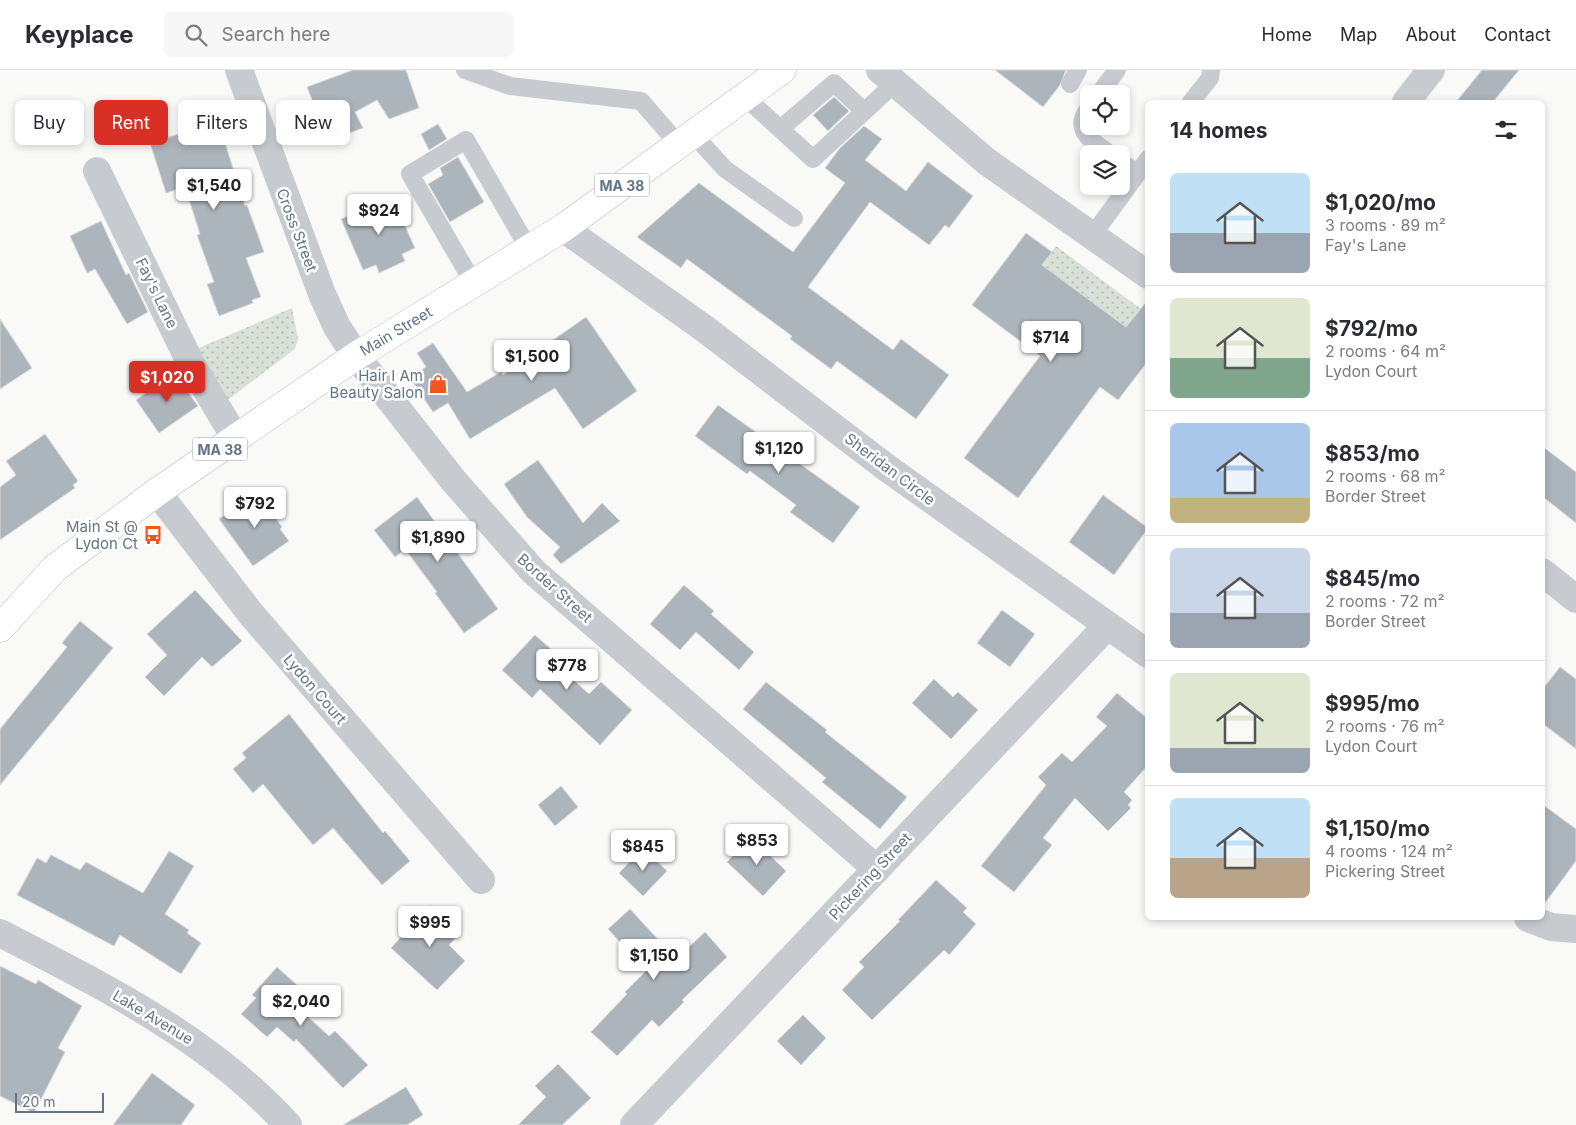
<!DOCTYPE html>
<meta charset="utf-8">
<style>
:root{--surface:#fff;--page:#f7f7f7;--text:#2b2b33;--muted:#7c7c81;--line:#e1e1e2;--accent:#d93025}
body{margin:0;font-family:Inter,sans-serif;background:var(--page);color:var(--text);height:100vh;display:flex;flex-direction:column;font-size:19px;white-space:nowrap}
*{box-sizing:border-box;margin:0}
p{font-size:16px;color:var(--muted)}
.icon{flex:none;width:28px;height:28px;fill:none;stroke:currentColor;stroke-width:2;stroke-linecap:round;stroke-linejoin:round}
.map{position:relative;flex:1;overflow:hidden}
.details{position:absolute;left:1145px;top:30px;width:400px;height:820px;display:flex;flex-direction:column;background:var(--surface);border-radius:8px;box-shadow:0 2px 8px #0003}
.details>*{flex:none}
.hud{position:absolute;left:15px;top:30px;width:475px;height:45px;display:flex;gap:10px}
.tools{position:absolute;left:1080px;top:15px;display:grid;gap:10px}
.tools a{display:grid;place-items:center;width:50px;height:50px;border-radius:8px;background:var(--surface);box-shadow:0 2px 8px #0003;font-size:25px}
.scale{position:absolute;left:15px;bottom:12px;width:89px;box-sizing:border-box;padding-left:5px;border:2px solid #627485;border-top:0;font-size:14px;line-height:18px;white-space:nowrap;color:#627485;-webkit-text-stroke:4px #fff;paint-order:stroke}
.price{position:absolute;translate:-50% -42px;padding:0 11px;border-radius:5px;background:#fff;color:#222;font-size:16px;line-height:32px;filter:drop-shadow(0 1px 2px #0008)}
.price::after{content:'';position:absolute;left:50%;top:30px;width:15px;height:11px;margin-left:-8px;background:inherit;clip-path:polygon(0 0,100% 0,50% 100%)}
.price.on{background:var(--accent);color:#fff}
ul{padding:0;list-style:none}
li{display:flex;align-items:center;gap:15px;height:125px;padding:0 25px}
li+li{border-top:1px solid var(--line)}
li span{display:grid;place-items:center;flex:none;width:140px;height:100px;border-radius:8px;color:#555}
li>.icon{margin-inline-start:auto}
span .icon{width:60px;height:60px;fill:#fffc;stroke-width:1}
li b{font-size:21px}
h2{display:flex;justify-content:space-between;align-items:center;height:60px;padding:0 25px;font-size:21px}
.chip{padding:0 18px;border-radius:8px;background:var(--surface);box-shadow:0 2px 8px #0003;font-size:18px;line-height:45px}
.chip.on{background:var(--accent);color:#fff}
header{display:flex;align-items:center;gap:30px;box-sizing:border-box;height:70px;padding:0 25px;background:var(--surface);border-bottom:1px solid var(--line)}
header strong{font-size:24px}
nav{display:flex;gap:28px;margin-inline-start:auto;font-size:18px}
.search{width:350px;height:45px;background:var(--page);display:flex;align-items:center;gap:12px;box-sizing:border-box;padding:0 18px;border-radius:8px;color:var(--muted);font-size:19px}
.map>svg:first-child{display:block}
</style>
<header>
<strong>Keyplace</strong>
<div class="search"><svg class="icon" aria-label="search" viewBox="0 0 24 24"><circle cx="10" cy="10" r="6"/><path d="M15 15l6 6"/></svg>Search here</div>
<nav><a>Home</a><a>Map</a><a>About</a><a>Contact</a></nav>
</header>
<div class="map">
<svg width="1576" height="1055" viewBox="0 0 1576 1055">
<defs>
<pattern id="grass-dots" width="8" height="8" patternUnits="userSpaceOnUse" patternTransform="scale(1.25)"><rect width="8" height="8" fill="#d9e0d6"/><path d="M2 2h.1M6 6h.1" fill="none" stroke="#b3bab3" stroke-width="1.8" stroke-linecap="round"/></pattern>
</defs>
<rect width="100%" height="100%" fill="#f9faf7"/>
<path fill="url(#grass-dots)" d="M1056 176 1141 239 1123 266 1039 201Z
M292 238 298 269 295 279 225 332 194 280Z"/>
<path fill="#acb5bc" stroke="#dbdbd9" d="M353 0H406L419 38 389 49 377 30 355 42 363 58 328 71 307 17Z
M995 0H1066L1060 15 1043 37Z
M1482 0H1519L1493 32H1456Z
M834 27 849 41 828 61 813 45Z
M211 54V56L219 54 245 136 247 135 264 182 246 188 261 227 252 230 253 233 219 246 207 214 214 212 197 165 200 164 185 117 166 123 150 73Z
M438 54 447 69 429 80 421 64Z
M864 56 882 69 865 90 906 121 928 92 973 126 949 158 945 155 929 175 870 132 808 217 893 280 901 269 949 305 916 349 837 291 831 299 790 269 792 266 687 189 681 198 637 167 699 113 793 182 845 113 825 98 840 78Z
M458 87 484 132 450 152 428 114 443 105 440 98Z
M392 127 415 178 402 184 405 191 379 203 376 195 363 200 341 149Z
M101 151 126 205 129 203 148 242 127 254 95 199 87 203 70 166Z
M1026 163 1052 182 1042 195 1126 257 1148 230V291L1118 330 1100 317 1018 428 964 388 1040 286 972 235Z
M586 247 637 321 583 359 555 318 470 369 448 333 433 342 410 308 426 297 417 283 433 273 467 322 501 302 503 305Z
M0 249 32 298 0 319Z
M174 303 198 336 159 363 136 330Z
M718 335 860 437 833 473 790 442 796 435 750 401 747 404 695 366Z
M45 364 78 411 73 415 75 418 0 470V417L16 405 6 391Z
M1542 376 1576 402V453L1542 426Z
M538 390 583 453 602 433 620 451 561 494 553 485 560 477 527 447 504 414Z
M257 422 282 457 280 459 289 471 253 496 219 449Z
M1103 425 1148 458 1114 505 1069 472Z
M417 427 498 539 464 563 435 523 437 522 405 479 395 487 374 460Z
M684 515 714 541 711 544 754 582 739 600 696 562 680 580 650 554Z
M195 520 242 571 212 597 202 587 164 626 145 607 167 585 147 564Z
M1002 540 1035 564 1010 597 977 573Z
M80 551 113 578 0 715V659L67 577 62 573Z
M535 565 552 580 547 586 589 624 601 612 632 640 600 675 540 619 532 628 502 600Z
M1560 597 1576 609V679L1542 653V620Z
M934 609 953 627 958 622 978 640 951 669 912 633Z
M766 612 827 660 825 662 907 727 880 759 822 712 826 708 743 639Z
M1117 623 1148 649V695L1124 722 1132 730 1128 735 1131 738 1108 761 1075 728 1043 768 1052 775 1014 822 981 796 1046 715 1038 707 1062 683 1072 692 1107 656 1096 647Z
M289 644 383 763 385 761 410 791 382 815 333 758 313 775 263 714 253 723 233 699 246 688 242 683Z
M561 716 578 737 555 756 538 735Z
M1542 734 1576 759V791L1542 837Z
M751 767 786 801 763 826 727 792Z
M643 778 667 801 643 826 619 803Z
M169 781 194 796 165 844 189 860 187 863 201 873 181 904 120 865 114 876 17 825 37 788 46 793 51 785 80 800 86 792 143 823Z
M936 810 967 838 963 842 976 854 949 885 944 880 872 950 842 920 864 897 859 892 900 851 898 850Z
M430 835 460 863 449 875 465 891 437 920 391 878Z
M630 839 676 889 705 862 727 887 682 930 684 932 659 957 652 950 617 986 591 962 627 924 625 922 646 901 608 859Z
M0 896 36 914 38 910 82 936 58 978 65 982 34 1043 0 1026Z
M277 897 306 923 295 935 329 966 335 961 368 995 343 1018 296 969 294 972 277 957 267 967 241 944 256 928 252 925Z
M803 945 826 968 801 995 777 971Z
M558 994 591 1028 562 1055H518L546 1027 535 1016Z
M152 1003 195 1035 181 1055H113Z
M406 1017 423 1045 407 1055H343Z"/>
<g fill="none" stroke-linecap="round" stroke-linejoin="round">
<g stroke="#b7bcc1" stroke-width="29">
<path id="primary" d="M0 558 55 498 157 422 356 286 563 158 782 0"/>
</g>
<path stroke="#c7cbcf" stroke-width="18" d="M465 0 510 16 641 31 679 75
M1070 14 1078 0
M1099 24 1117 0
M745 27 813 89 895 13
M1191 32 1210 8 1211 0
M1089 38C1071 61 1093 71 1110 84
M780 59 834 13 864 41
M693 64 725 99 794 148
M1121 92 1137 103
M1092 166 1148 89
M474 214 410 104 466 70 529 179"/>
<path stroke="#c7cbcf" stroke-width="28" d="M880 0 986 91 1148 205
M1406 32 1431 0
M97 101 191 294 236 369
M563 158 705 259 887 398 1148 584
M356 286 453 410 534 502 877 799
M157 422 251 544 481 810
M1542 502 1576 529
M1528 848 1551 857 1576 859
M634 1055 1107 556"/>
<path stroke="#c7cbcf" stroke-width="28" d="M239 0 322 224 337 257 356 286
M0 863C103 916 209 968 288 1055"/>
<use href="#primary" stroke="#fff" stroke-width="28"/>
</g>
<defs>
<g id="shop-bare" transform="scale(1.5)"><path d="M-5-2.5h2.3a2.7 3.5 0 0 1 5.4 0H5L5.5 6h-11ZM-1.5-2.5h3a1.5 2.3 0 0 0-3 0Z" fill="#f2561f" stroke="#fff" stroke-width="2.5" paint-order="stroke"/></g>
<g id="bus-bare" transform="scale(1.5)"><path d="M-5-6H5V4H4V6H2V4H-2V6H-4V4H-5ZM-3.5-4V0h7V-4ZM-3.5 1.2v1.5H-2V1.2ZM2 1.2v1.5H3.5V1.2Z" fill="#f2561f" stroke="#fff" stroke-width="2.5" paint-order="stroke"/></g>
</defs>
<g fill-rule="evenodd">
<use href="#shop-bare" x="438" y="314"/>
<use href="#bus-bare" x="153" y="465"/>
</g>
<g text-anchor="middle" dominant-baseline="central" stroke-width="5" stroke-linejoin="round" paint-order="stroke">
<g fill="#fff" stroke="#919eaa" stroke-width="1">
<rect x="594.5" y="103.5" width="55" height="23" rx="4"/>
<rect x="192.5" y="367.5" width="55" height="23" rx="4"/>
</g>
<g font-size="14" font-weight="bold" fill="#627485">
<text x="622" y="115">MA 38</text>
<text x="220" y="379">MA 38</text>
</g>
<g font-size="15" fill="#627485" stroke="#fff">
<text transform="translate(297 160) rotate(69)">Cross Street</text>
<text transform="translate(157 223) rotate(64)">Fay's Lane</text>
<text transform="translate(396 261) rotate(-31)">Main Street</text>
<text transform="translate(890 399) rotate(37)">Sheridan Circle</text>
<text transform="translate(555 518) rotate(42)">Border Street</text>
<text transform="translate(315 619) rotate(49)">Lydon Court</text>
<text transform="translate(870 806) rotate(-47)">Pickering Street</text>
<text transform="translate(153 947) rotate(31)">Lake Avenue</text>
</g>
<g font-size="15" fill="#627485" stroke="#fff" text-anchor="end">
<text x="423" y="305">Hair I Am<tspan x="423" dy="17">Beauty Salon</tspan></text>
<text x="138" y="456">Main St @<tspan x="138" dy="17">Lydon Ct</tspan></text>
</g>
</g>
</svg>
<div class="tools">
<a><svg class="icon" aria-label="locate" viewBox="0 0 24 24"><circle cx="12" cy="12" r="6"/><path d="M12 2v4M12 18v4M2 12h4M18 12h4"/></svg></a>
<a><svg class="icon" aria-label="layers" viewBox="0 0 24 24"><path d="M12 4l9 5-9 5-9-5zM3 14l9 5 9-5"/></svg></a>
</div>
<div class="scale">20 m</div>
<b class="price" style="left:214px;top:141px">$1,540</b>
<b class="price" style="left:379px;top:166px">$924</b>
<b class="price" style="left:1051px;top:293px">$714</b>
<b class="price" style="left:532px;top:312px">$1,500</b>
<b class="price on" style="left:167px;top:333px">$1,020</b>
<b class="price" style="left:779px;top:404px">$1,120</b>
<b class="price" style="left:255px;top:459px">$792</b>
<b class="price" style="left:438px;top:493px">$1,890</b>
<b class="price" style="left:567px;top:621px">$778</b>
<b class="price" style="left:757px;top:796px">$853</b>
<b class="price" style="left:643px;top:802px">$845</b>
<b class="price" style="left:430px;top:878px">$995</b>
<b class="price" style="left:654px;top:911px">$1,150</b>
<b class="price" style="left:301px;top:957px">$2,040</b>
<div class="hud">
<a class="chip">Buy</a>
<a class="chip on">Rent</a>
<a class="chip">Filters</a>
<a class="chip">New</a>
</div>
<section class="details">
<h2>14 homes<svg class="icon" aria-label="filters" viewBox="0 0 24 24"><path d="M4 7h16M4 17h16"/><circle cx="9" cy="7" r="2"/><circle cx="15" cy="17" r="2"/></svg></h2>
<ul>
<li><span style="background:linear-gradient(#bfe0f5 60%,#9aa5b1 0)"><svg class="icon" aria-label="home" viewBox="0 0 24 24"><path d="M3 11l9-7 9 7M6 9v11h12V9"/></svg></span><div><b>$1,020/mo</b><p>3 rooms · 89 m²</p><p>Fay's Lane</p></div></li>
<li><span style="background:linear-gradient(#dfe7d0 60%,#7fa58c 0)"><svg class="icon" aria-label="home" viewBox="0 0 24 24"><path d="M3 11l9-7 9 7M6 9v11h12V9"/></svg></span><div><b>$792/mo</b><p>2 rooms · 64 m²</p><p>Lydon Court</p></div></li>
<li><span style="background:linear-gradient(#a9c7e8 75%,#c2b280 0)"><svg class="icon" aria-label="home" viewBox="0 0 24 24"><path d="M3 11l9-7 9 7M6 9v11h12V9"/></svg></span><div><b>$853/mo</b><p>2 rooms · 68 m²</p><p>Border Street</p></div></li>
<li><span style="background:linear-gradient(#c9d6e8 65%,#9aa5b1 0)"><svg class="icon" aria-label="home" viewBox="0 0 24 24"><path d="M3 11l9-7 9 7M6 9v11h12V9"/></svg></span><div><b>$845/mo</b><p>2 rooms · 72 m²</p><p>Border Street</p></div></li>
<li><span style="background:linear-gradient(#dfe7d0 75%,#9aa5b1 0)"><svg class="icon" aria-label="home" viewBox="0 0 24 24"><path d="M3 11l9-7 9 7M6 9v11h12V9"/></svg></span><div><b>$995/mo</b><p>2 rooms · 76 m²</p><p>Lydon Court</p></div></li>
<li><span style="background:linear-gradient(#bfe0f5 60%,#b9a48a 0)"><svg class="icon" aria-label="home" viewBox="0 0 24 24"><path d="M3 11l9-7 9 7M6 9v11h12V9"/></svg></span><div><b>$1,150/mo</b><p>4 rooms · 124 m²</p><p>Pickering Street</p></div></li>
</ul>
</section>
</div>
